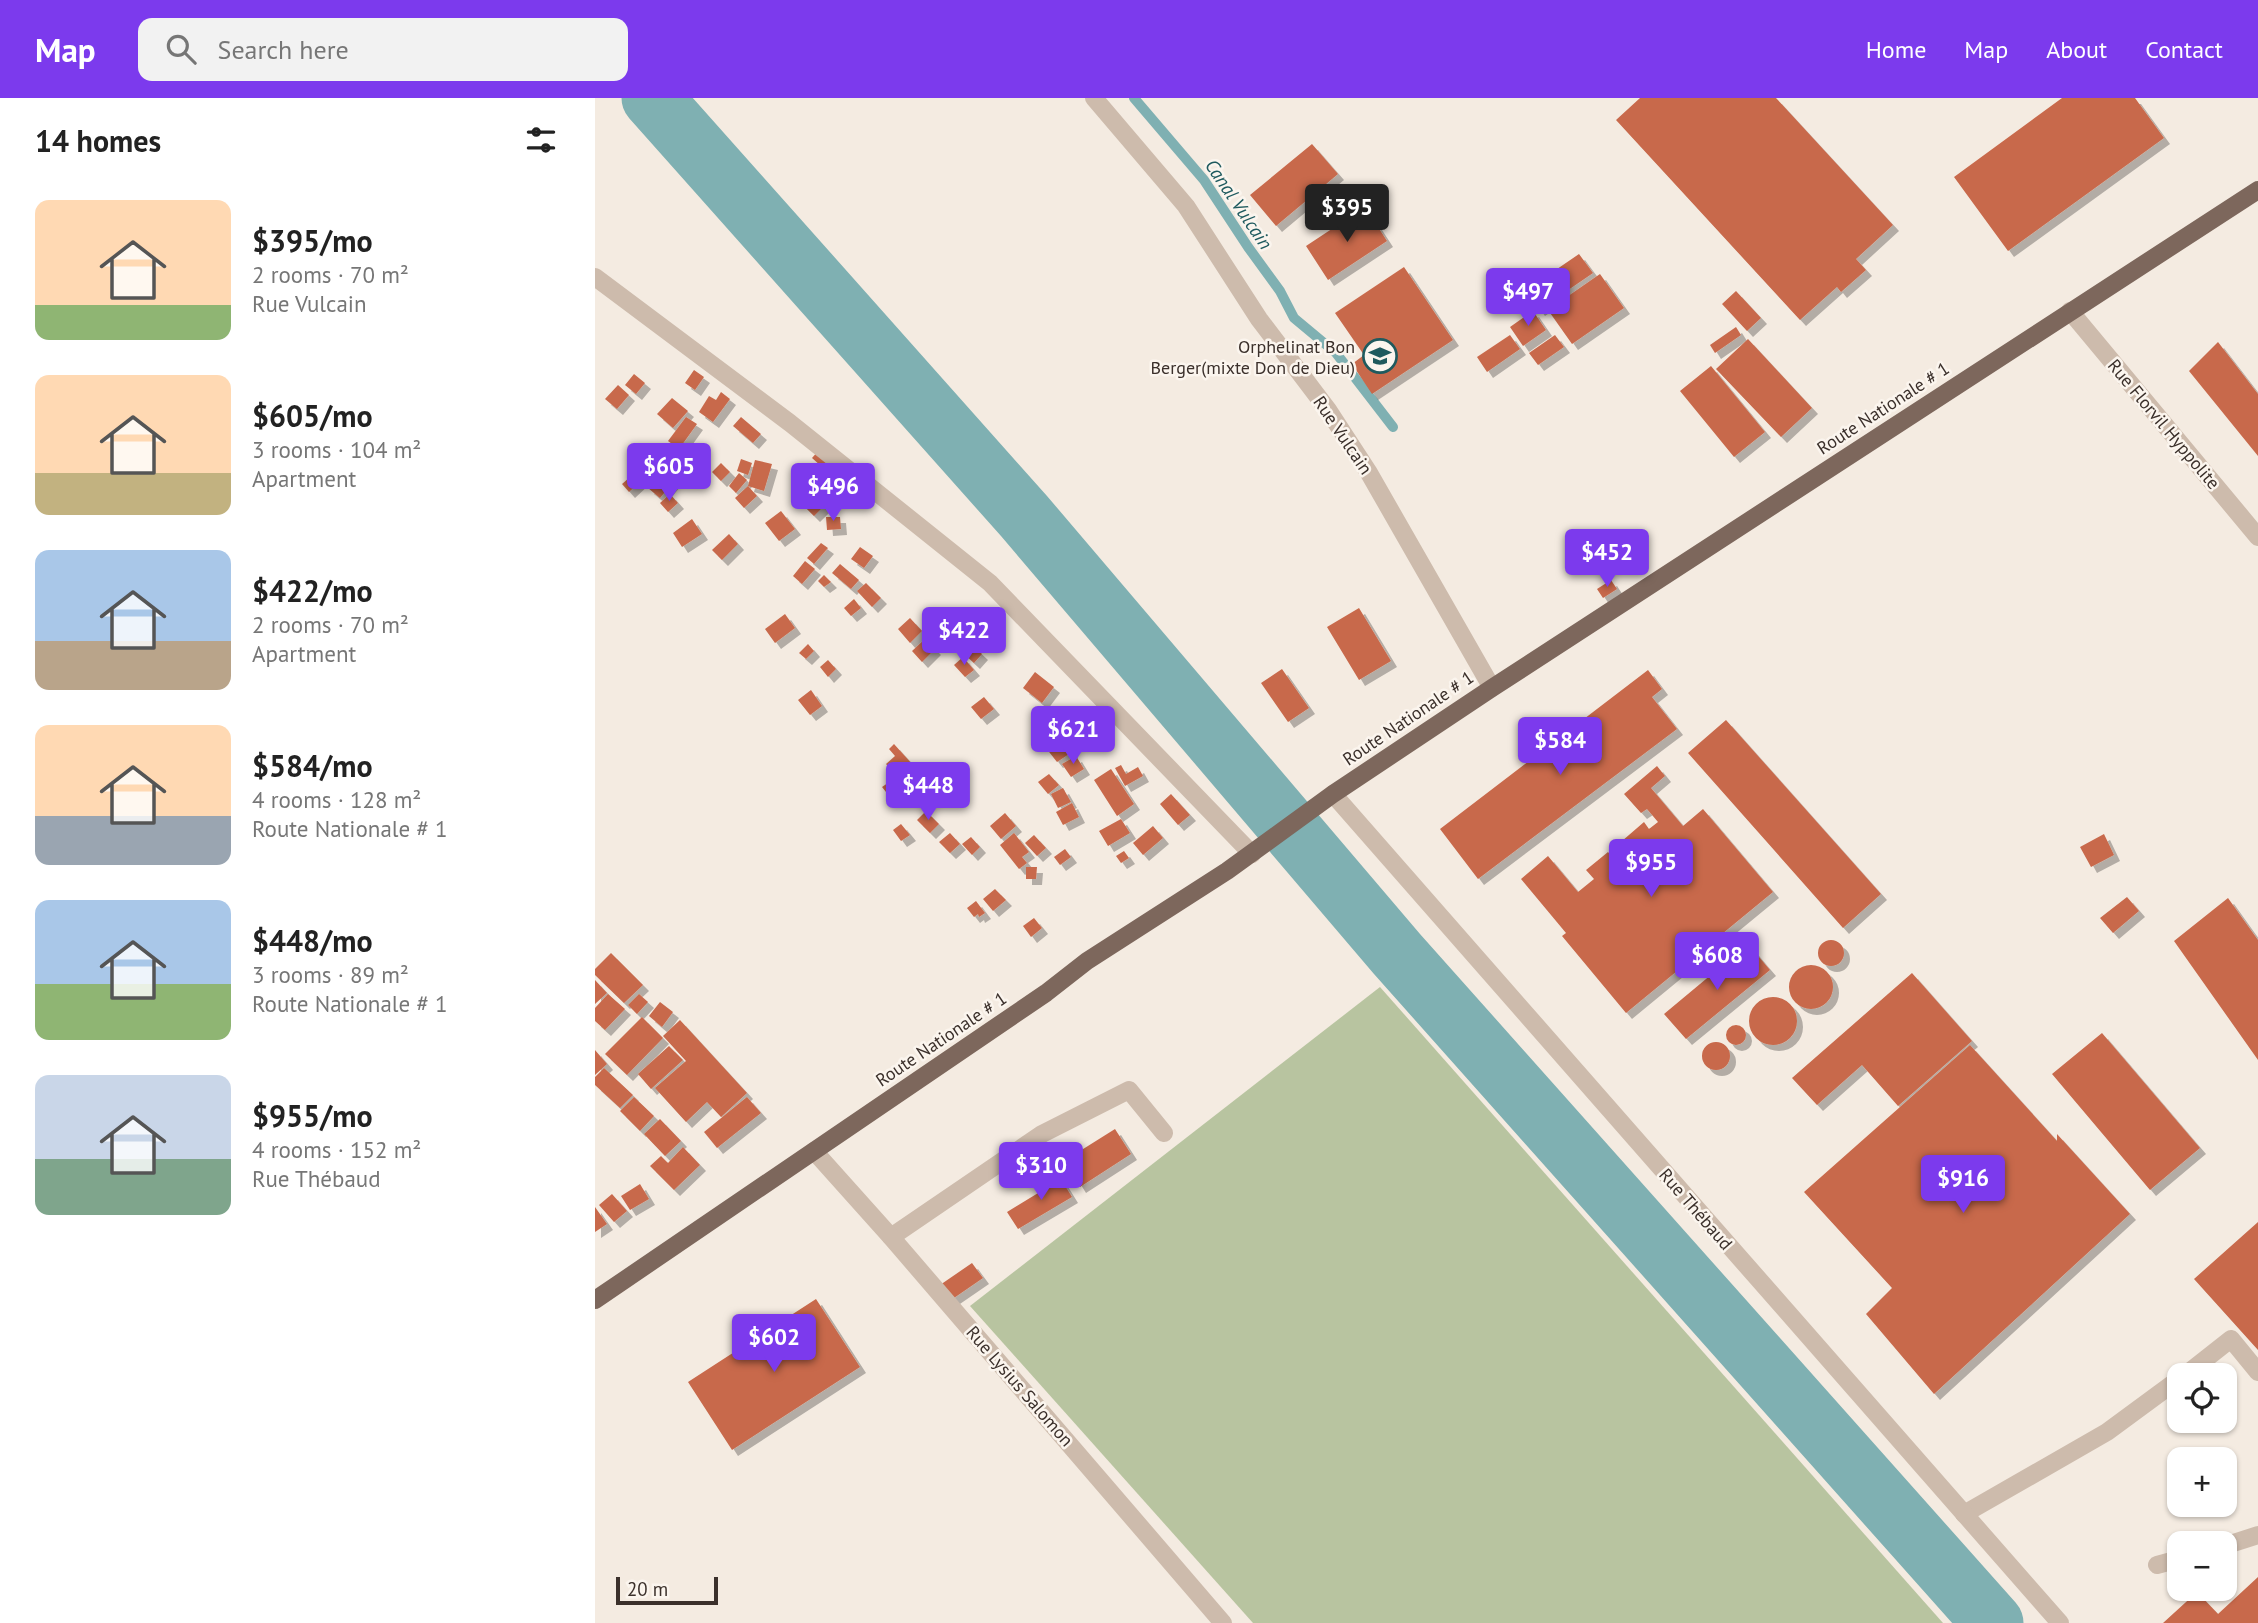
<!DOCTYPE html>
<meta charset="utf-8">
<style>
:root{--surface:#fff;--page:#f2f2f2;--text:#222;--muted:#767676;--accent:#7c3aed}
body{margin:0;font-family:"PT Sans",sans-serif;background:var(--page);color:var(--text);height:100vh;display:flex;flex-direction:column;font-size:26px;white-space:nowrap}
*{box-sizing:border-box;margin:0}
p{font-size:23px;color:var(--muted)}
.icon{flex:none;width:38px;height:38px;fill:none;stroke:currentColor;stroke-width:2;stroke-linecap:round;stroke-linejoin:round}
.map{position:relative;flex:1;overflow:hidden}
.drawer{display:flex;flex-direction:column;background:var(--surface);width:595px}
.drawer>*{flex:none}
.tools{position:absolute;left:1572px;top:1265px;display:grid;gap:14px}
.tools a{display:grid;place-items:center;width:70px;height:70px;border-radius:14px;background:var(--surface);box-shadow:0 2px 5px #0004;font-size:35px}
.scale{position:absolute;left:21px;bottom:18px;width:102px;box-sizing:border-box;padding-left:7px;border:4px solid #3b302b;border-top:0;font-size:19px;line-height:24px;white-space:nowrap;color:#3b302b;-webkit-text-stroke:5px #fbf5ee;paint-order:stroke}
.price{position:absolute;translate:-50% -60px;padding:0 16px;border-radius:7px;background:var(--accent);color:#fff;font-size:23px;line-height:46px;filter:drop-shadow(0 2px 4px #0008)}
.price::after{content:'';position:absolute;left:50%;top:42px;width:21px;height:16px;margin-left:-10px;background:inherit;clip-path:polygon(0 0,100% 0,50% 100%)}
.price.on{background:#222;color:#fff}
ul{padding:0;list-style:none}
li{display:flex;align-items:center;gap:21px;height:175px;padding:0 35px}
li span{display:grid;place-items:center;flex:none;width:196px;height:140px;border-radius:14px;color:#555}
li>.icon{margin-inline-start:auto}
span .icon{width:84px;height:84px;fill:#fffc;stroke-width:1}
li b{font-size:30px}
h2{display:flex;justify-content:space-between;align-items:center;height:84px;padding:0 35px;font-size:30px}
header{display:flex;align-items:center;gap:42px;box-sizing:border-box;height:98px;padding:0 35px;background:var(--accent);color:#fff}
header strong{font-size:33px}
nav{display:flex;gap:38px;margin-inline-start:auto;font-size:24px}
.search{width:490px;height:63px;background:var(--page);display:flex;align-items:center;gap:18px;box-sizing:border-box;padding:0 24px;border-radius:14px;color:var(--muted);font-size:26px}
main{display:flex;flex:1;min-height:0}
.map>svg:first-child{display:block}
</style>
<header>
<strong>Map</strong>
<div class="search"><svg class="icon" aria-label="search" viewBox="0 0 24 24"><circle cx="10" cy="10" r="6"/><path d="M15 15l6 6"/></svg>Search here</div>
<nav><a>Home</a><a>Map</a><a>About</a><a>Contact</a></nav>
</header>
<main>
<section class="drawer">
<h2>14 homes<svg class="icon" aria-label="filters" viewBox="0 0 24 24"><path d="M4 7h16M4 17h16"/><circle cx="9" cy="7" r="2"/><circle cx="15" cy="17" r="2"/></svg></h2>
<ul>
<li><span style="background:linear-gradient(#ffd9b3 75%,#8fb573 0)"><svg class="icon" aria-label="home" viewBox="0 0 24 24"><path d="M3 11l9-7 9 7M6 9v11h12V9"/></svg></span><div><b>$395/mo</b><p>2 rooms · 70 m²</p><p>Rue Vulcain</p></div></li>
<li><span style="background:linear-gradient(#ffd9b3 70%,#c2b280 0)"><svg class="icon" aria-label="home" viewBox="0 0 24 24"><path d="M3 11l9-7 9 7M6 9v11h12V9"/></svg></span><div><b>$605/mo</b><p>3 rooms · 104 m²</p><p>Apartment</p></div></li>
<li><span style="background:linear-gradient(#a9c7e8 65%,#b9a48a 0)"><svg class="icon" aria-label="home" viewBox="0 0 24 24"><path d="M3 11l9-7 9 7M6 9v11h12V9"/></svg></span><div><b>$422/mo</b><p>2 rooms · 70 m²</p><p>Apartment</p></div></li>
<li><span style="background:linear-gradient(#ffd9b3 65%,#9aa5b1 0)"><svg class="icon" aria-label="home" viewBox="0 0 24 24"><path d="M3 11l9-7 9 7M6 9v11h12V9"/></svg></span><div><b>$584/mo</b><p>4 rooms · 128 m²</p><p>Route Nationale # 1</p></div></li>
<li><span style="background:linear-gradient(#a9c7e8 60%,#8fb573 0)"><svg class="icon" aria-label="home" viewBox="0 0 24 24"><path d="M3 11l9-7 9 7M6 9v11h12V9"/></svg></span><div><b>$448/mo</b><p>3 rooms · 89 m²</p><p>Route Nationale # 1</p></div></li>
<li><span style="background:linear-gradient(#c9d6e8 60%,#7fa58c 0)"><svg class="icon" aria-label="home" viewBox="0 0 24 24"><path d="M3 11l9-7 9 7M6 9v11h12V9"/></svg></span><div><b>$955/mo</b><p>4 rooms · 152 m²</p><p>Rue Thébaud</p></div></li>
</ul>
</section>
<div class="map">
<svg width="1663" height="1525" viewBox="0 0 1663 1525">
<defs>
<filter id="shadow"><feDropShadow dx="6" dy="6" stdDeviation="0" flood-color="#0004"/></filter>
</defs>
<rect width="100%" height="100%" fill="#f4ebe1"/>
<path fill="#b8c4a0" d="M785 889 1348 1525H658L375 1208Z"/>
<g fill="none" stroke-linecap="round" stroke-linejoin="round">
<path stroke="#7fb0b2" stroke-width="10" d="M539 0 609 82 653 149 685 193 699 220 741 255 798 329"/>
<path stroke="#7fb0b2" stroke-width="61" d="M57 0 429 418 802 856 1398 1525"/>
</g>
<path fill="#c8694b" filter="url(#shadow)" d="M1045 0H1181L1298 127 1261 161 1271 172 1246 194 1242 189 1205 222 1021 22Z
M1467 0H1540L1569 40 1413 153 1359 79Z
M717 46 743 76 681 128 655 97Z
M770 109 792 143 733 182 711 148Z
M984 156 998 175 944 212 930 193Z
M809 169 858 242 777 296 757 266 769 257 740 215Z
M1005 176 1029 210 977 246 953 212Z
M1141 193 1166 220 1152 233 1127 206Z
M938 213 951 232 928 248 915 229Z
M1141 229 1146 237 1120 255 1115 247Z
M915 237 925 251 892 274 882 259Z
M960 237 969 249 943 267 934 255Z
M1153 241 1217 310 1186 339 1121 271Z
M1623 244 1663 296V358L1594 273Z
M1116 268 1170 334 1139 359 1085 293Z
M99 272 109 279 100 292 90 285Z
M39 276 50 285 41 296 30 287Z
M23 287 34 297 22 311 10 301Z
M126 294 135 301 118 324 104 314 114 298 121 302Z
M77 300 93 313 78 330 62 316Z
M91 319 102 326 84 351 73 343Z
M146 319 166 336 158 345 138 328Z
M224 352 251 376 244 384 217 360Z
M146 361 157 365 153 377 142 373Z
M160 362 177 366 169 393 153 388Z
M126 365 135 374 126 383 117 374Z
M223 370 245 395 232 408 209 383Z
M42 373 49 380 34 394 27 386Z
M67 373 79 383 65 400 53 390Z
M144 375 152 382 141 395 134 388Z
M153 388 162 398 149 410 140 400Z
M216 394 229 408 219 418 205 404Z
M75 396 83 405 73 414 65 405Z
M186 413 200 431 184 443 170 425Z
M231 419H245L246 431 232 432Z
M97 421 107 436 87 449 78 435Z
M134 436 143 446 127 462 117 452Z
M226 445 233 450 219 466 212 460Z
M265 449 278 458 269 470 256 461Z
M210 463 220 471 207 486 198 478Z
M245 466 264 482 256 491 237 475Z
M229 477 236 484 229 489 223 483Z
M1016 482 1022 491 1008 500 1002 491Z
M271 485 286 500 277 509 262 493Z
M259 501 266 510 256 518 249 510Z
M764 510 796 563 764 582 732 529Z
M190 516 200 530 180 545 170 531Z
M315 520 327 533 315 545 303 531Z
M330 541 340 551 327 564 317 553Z
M373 543 387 556 379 565 365 552Z
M213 546 219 553 211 561 204 555Z
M368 559 379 572 370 579 359 567Z
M233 562 241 571 233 579 225 569Z
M687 571 714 610 693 624 666 585Z
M1053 572 1067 591 1057 599 1082 631 883 781 845 731Z
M440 574 459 589 447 605 428 590Z
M216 592 227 608 215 617 203 602Z
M389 599 399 611 386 621 376 609Z
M1131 622 1286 796 1248 830 1093 655Z
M466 638 477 654 462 664 451 650Z
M299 646 317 666 312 671 309 668 300 676 291 666 300 658 294 651Z
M481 658 489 671 476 679 467 666Z
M526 667 531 676 543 669 548 678 530 688 520 670Z
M1062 668 1070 678 1056 690 1088 728 1108 711 1178 794 1031 915 967 838 971 835 926 781 953 758 983 794 999 781 991 772 1013 754 1020 762 1033 751 1027 743 1049 724 1054 731 1063 724 1052 711 1046 715 1029 696Z
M516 671 539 706 522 718 499 682Z
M454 676 464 687 453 696 443 684Z
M303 678 314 693 299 704 287 689Z
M468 690 476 704 463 710 456 696Z
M576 696 595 717 583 727 565 706Z
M477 705 484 719 468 727 461 714Z
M331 713 344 726 335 735 322 722Z
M410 715 421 728 406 741 395 728Z
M526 721 535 735 513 748 504 733Z
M306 726 315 737 306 743 298 732Z
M558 728 568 740 548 757 538 745Z
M355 735 365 746 355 755 344 744Z
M419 735 434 754 427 759 432 765 424 771 405 747Z
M1509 736 1519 757 1496 769 1485 749Z
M439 737 451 750 442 758 430 745Z
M376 739 385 749 377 757 367 746Z
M470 751 476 759 465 767 459 759Z
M529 753 534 760 526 765 521 758Z
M431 769H442L441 781H431Z
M400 791 411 802 398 813 388 801Z
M1532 799 1544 813 1518 835 1505 820Z
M1633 800 1663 842V962L1579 843Z
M381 803 390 815 384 819 383 816 379 819 372 810Z
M439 820 447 830 436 839 428 828Z
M1223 855a13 13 0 1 1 26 0a13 13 0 1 1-26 0Z
M1153 846 1175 872 1091 941 1069 916Z
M16 855 48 887 29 905 0 877V871Z
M1194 889a22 22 0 1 1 44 0a22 22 0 1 1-44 0Z
M1317 875 1377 943 1303 1008 1267 967 1222 1007 1197 980Z
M0 882 12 895 0 906Z
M13 896 30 911 10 932 0 923V910Z
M44 896 53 904 42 916 33 907Z
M1154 923a24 24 0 1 1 48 0a24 24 0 1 1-48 0Z
M65 904 78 914 67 929 54 918Z
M47 919 68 940 32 977 10 956Z
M85 922 152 995 126 1019 112 1004 91 1024 60 990 91 963 68 938Z
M1131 937a10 10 0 1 1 20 0a10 10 0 1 1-20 0Z
M1507 935 1605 1050 1555 1092 1457 976Z
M1107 958a14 14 0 1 1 28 0a14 14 0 1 1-28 0Z
M1375 947 1462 1043V1036L1535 1116 1339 1296 1271 1216 1297 1190 1209 1094Z
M74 948 88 962 56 991 43 976Z
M0 952 12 966 0 977Z
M9 970 38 997 25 1010 0 987V979Z
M39 999 59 1018 45 1033 25 1013Z
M152 999 166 1015 122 1050 109 1034Z
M65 1021 86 1043 70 1058 49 1036Z
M520 1031 536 1056 485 1089 469 1063Z
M88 1049 105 1067 79 1092 55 1068 66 1058 73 1065Z
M461 1073 477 1099 423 1131 412 1114 453 1089 448 1081Z
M45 1086 54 1101 35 1112 26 1098Z
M17 1096 32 1113 19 1124 4 1107Z
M0 1109 12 1126 0 1134Z
M1663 1124V1252L1599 1181Z
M377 1165 388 1180 356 1202 345 1187Z
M221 1201 265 1269 137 1352 93 1284Z
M1663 1479V1525H1568L1602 1494 1623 1516Z"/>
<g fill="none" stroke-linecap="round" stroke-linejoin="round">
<path stroke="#cdbbac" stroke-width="18" d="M296 1139 447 1036 534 992 569 1035
M1589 1278 1636 1241 1663 1274
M1369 1416 1512 1334 1584 1281
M1629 1448 1663 1437
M1562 1467 1584 1461"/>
<path stroke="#cdbbac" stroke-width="18" d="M0 179 195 325 395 485 657 756
M1475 213 1663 439
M738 696 1465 1525
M219 1053 296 1139 628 1525"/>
<path stroke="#cdbbac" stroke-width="18" d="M499 0 591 108 664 221 733 312 774 375 897 590"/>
<path stroke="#7d675c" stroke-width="18" d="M0 1202 451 895 492 863 632 773 738 696 897 590 1663 92"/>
</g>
<defs>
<g id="school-ring" transform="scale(1.75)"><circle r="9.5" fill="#fbf5ee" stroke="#1f5a5e" stroke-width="1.5"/><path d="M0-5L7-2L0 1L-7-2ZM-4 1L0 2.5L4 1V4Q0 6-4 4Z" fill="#1f5a5e"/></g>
</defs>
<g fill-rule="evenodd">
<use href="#school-ring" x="785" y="258"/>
</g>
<g text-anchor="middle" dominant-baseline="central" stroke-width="5" stroke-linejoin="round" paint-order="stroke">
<g font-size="18" fill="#3b302b" stroke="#fbf5ee" text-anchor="end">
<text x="760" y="248">Orphelinat Bon<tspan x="760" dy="21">Berger(mixte Don de Dieu)</tspan></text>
</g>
<g font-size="18" fill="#3b302b" stroke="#fbf5ee">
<text transform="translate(1288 310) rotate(-33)">Route Nationale # 1</text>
<text transform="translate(1569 326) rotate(50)">Rue Florvil Hyppolite</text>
<text transform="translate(748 337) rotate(56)">Rue Vulcain</text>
<text transform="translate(813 620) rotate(-34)">Route Nationale # 1</text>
<text transform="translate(346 941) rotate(-34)">Route Nationale # 1</text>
<text transform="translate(1101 1111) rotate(49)">Rue Thébaud</text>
<text transform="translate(425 1288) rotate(49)">Rue Lysius Salomon</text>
</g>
<g font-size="19" font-style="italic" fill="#1f5a5e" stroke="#fbf5ee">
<text transform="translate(644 106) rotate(56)">Canal Vulcain</text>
</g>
</g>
</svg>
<div class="tools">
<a><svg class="icon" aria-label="locate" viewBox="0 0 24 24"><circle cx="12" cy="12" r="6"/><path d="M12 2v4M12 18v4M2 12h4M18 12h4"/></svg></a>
<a>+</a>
<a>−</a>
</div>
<div class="scale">20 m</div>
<b class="price on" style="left:752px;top:146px">$395</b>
<b class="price" style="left:933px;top:230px">$497</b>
<b class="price" style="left:74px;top:405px">$605</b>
<b class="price" style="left:238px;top:425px">$496</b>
<b class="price" style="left:1012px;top:491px">$452</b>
<b class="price" style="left:369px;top:569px">$422</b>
<b class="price" style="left:478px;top:668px">$621</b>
<b class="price" style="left:965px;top:679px">$584</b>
<b class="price" style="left:333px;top:724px">$448</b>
<b class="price" style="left:1056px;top:801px">$955</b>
<b class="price" style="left:1122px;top:894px">$608</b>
<b class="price" style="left:446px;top:1104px">$310</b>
<b class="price" style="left:1368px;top:1117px">$916</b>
<b class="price" style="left:179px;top:1276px">$602</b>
</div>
</main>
